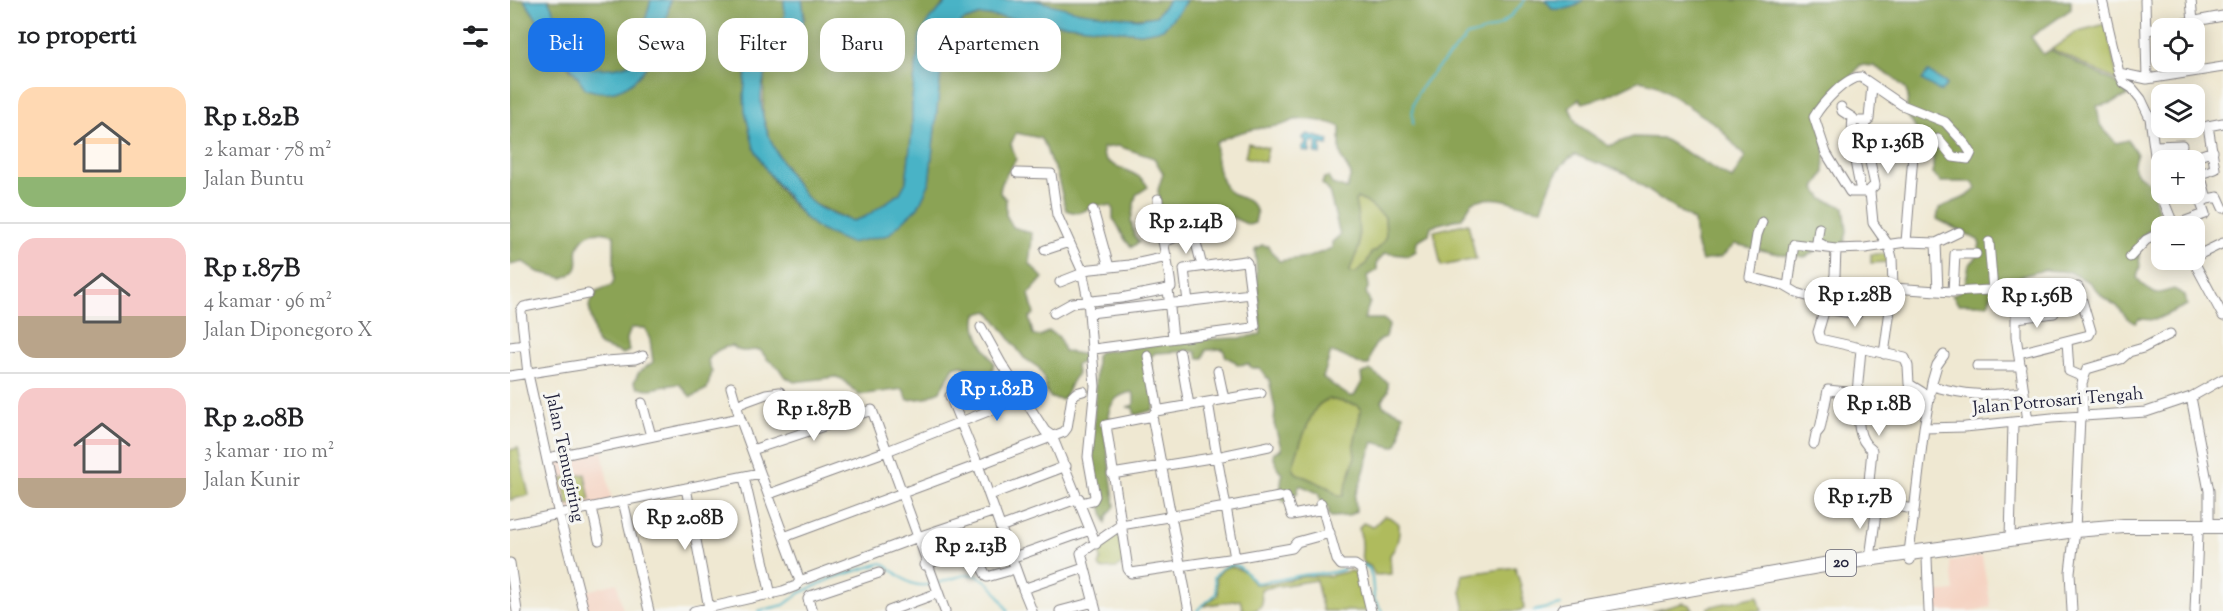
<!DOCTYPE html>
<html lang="id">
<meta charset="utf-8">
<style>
:root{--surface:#fff;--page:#f2f2f2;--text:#202124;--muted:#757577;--line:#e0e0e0;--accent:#1a73e8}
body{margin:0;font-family:"Sorts Mill Goudy",serif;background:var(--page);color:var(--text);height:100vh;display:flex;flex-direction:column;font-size:22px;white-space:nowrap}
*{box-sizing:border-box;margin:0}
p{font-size:20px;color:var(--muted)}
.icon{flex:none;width:33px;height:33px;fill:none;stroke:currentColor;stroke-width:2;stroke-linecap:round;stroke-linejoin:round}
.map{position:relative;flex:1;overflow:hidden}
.sheet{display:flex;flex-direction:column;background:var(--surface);width:510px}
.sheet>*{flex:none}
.banner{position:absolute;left:18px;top:18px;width:570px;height:54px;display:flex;gap:12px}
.fabs{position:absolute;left:1641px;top:18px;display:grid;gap:12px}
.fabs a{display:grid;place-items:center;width:54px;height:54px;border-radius:12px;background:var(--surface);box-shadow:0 3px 15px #0003;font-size:30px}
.price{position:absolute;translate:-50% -51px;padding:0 14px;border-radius:21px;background:#fff;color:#222;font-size:20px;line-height:39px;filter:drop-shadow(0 2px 3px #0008)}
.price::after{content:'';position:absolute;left:50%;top:36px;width:18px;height:14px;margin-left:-9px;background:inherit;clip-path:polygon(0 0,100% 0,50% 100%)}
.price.selected{background:var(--accent);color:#fff}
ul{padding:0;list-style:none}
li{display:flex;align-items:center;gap:18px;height:150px;padding:0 18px}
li+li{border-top:2px solid var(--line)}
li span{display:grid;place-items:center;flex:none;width:168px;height:120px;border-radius:18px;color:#555}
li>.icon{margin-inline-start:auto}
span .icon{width:72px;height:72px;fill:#fffc;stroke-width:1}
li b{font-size:26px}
h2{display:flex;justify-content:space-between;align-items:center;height:72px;padding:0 18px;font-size:26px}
.pill{padding:0 21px;border-radius:18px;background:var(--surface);box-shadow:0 3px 15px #0003;font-size:21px;line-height:54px}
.pill.selected{background:var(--accent);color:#fff}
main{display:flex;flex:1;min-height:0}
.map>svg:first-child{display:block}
</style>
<main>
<section class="sheet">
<h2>10 properti<svg class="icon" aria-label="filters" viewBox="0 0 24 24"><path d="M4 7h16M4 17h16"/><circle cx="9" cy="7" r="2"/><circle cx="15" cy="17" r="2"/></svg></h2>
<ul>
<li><span style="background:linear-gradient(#ffd9b3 75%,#8fb573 0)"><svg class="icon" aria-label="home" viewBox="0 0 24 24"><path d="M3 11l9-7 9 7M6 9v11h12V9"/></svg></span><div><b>Rp 1.82B</b><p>2 kamar · 78 m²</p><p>Jalan Buntu</p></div></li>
<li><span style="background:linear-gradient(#f6c9c9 65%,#b9a48a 0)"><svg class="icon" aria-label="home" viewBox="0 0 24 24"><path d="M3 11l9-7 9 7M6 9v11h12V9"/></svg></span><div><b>Rp 1.87B</b><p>4 kamar · 96 m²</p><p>Jalan Diponegoro X</p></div></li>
<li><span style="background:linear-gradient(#f6c9c9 75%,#b9a48a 0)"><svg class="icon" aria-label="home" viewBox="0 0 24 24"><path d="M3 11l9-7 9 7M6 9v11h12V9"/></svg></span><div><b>Rp 2.08B</b><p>3 kamar · 110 m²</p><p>Jalan Kunir</p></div></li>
</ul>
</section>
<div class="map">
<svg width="1713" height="611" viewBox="0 0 1713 611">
<rect width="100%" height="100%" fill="#f6f6f2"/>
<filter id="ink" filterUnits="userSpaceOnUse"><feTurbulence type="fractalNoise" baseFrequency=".0167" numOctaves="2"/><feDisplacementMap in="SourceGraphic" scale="12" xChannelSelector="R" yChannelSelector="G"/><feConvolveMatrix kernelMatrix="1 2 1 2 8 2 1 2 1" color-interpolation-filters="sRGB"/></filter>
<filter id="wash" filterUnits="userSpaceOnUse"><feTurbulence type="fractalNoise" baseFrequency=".008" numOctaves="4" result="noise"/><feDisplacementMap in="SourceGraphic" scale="24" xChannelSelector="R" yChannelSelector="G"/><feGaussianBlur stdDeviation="1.35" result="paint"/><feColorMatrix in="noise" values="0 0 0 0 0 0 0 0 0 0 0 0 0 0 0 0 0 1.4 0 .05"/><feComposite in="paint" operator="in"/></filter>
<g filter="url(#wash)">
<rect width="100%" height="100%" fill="#efe8d2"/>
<path fill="#f5d3c2" d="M92 451 102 502 49 512 40 461Z
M1472 556 1481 607 1461 611H1422L1421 593 1444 591 1440 562Z
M107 583 113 611H75L70 593Z"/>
<path fill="#afbb5d" stroke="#686e4c" stroke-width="1.5" d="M1596 24 1608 81 1542 49 1568 31Z
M738 143 758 148 755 162 735 157Z
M847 198 856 202 875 217 876 235 874 241 866 251 861 253 856 264 845 275 839 272 849 247 848 218 845 201Z
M958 223 966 259 931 266 924 231Z
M1361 254H1378L1379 262 1361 263Z
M819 399 847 405 851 410 844 445 845 457 833 496H828L819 488 786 473 783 468C784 458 801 413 807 407 810 403 814 401 819 399Z
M8 448 19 495 0 500V450Z
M75 474 80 500 57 505 52 478Z
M874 516 879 517 889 524C890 536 888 546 880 555L881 574 865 575 860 566C847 561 853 556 852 544 852 539 850 534 849 528L853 523 863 527Z
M608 534 611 540 614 562 607 568 591 569 589 566 591 560 589 548Z
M720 566 736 572 744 584H762L794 576H819L840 571 850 573 860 611H813L806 580 751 589 752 605 746 610 733 611 730 600 693 606 708 595 706 577 713 569Z
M1005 567 1011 586 1014 609 1007 611H955L951 592 952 575Z
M1248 596 1252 611H1198V607Z
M1173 603 1180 605 1183 610 1143 611Z"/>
<path fill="#8ba354" stroke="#566248" stroke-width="1.5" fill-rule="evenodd" d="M0 0H14L61 70 121 83 159 6 160 0H274L275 16C268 24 239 53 237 61 235 67 236 74 235 80 230 140 263 193 310 230L408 207 419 184 434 44 453 21 471 15 631 33 670 10 676 0H1035L1043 9 1068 5 1073 0H1561V9L1521 37 1533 54 1541 50 1605 82 1618 95 1602 103 1587 106 1590 125 1606 143 1618 140 1627 154C1616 178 1636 172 1642 189 1646 199 1648 211 1651 222L1627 240 1630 266 1627 278 1636 288 1646 294 1664 289 1675 295 1677 305 1645 320 1629 319 1625 323 1617 318 1607 306 1594 298 1579 282 1560 272 1534 270 1512 276 1483 291 1478 304H1448L1442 295 1454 289 1459 265 1466 258 1470 244 1468 240 1427 219 1429 208C1442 202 1456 199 1466 189L1463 182H1431L1423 174V147L1412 139 1396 113 1398 96 1395 88 1382 77 1364 66 1350 65 1342 77 1313 105 1315 156 1314 173 1305 188 1313 199 1334 207 1337 231 1334 245 1312 247 1295 257 1263 253 1225 244 1211 257 1192 261 1186 243 1184 221 1131 186 1115 173 1065 155C1045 165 1039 189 1032 209 1004 207 993 192 962 202L952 218 921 226 919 234 907 241 906 251 898 256 875 253 867 262V270L857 276 859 286 856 292 860 302 854 319H873L877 322 879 326 876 337C862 342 862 353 859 365 849 367 833 354 821 352L813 378 839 396H844L852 382 851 374 860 370 878 383V391L872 401 873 406 893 414 890 438 887 445 883 447 863 442 850 485 845 496 846 511 838 516 821 517 818 514 819 509 812 503 808 493 792 486H789L787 494 775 502 772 501 770 495 772 474 767 467 763 455 764 452 771 450V447L764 424 765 409 759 379 756 377 750 368H742L738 364 727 365 726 362 716 357 713 349 696 350 693 358H688L686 352 684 351 645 353 640 358 646 399 643 410 625 415 623 408 617 407 624 405V395L622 392C607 395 601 401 598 416L602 419 594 425 605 506 598 515 596 523 584 480 583 462 586 356 589 352 674 340 730 338 751 334 745 249 752 245 758 246 769 261 799 257 822 248V242L830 235 819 191 812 184 814 178 818 177 822 184 837 189 841 174 832 159 830 151V127C824 122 794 118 785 120 781 121 777 124 772 125 749 129 726 130 706 143 705 155 709 181 718 190 728 200 743 197 747 213L745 223 739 225 719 216 713 229 710 230 695 220 691 212 682 208 663 216 661 227H656L653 225 648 190 653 173 644 158 608 146 593 148C589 170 628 166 638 187L626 195 621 220 624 235 629 242 622 247C612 241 611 227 603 219V209L601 206 585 205C572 211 572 216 556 210L546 171 540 161 535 145 530 138 506 133 501 144 506 159C500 171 490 180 490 193L496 199V215L503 227 521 233C524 244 518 253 520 264L533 278 519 294 524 314 519 318 523 334 525 336H531L539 331 549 337 554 351 575 355 577 357 576 360 566 365 567 375C558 383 560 392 552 400L541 398 536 391 534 378 529 368 514 358 479 311 467 314C462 332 475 348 484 363L482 372 467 374 451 365 444 367 430 391 416 398 398 400 393 389 349 395 332 379 326 377 284 382 274 376 268 367 258 360 250 350C240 349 230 355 223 346 212 347 203 351 198 361L202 372 197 389 181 397 169 384C154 385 141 392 127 387L124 382 129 372 143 362 140 340 135 328H121L117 339 119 351 113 354 91 346 86 342 79 306 86 291 102 285 104 279V235C90 230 74 230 68 248 66 254 69 261 67 267 66 273 58 276 53 278L28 272 13 262 0 265ZM1130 80 1145 84 1208 126 1235 157 1222 179 1152 138 1123 137 1099 146 1067 124 1059 107 1069 99 1073 103 1097 96ZM847 198 856 202 875 217 876 235 874 241 866 251 861 253 856 264 845 274 839 272 849 247 848 218 845 201ZM819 399 847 405 851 410 844 445 845 457 833 496H828L819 488 786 473 783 468C784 458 801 413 807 407 810 403 814 401 819 399Z
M38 0H141L124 62 110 68 79 69 65 52Z
M292 0H439L433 4 410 36 402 98V131L396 182 390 193 355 217 343 221 303 204 291 191 262 146 253 117 254 78 262 65 281 48 295 17Z
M524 0H659L646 16C606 23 562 11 524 0Z"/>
<path fill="#48b3c6" stroke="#356a80" stroke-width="1.5" d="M14 0H38L65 52 79 68C95 69 109 69 124 62L141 0H160C154 42 130 107 76 89Z
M274 0H292C297 25 291 39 271 57 265 62 257 69 254 78 243 114 264 152 284 181 290 189 296 199 305 205 316 213 330 217 343 221L355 217 390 193 396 182 402 131V98L410 36 419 20 439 0H524L570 12 628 19 646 16 659 0H676L670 10 653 29 631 33 471 15 453 21 434 44 419 184 408 207 378 235 340 243 310 230 294 217 257 171 244 148 235 111 234 95 237 59 275 16Z
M1035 0H1073C1065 9 1054 10 1043 9Z
M1418 72 1437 84 1431 92 1412 80Z
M797 134 819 140 818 145 811 144V155L805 153 807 143 803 141 799 146 800 152 793 151 792 148 797 142 792 138Z"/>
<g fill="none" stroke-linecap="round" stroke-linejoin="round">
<path stroke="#48b3c6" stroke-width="2" d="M903 124C903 118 902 111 903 105 909 80 942 56 957 36 988 29 994 25 1015 0
M852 565 859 568 862 578 864 599 872 611
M428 583C437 581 447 576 456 575 477 572 489 596 498 611
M248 611 274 605 290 593 323 578 372 563C391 574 398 590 422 584
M687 611C692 603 701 601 706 593L704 577C720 555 731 565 745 583 762 582 775 578 792 575 807 572 818 576 834 569
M1023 611 1051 605"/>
</g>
</g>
<g filter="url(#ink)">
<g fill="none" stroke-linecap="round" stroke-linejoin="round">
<g stroke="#888586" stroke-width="11">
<path id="minor" d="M1592 0 1609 73 1614 83 1622 88 1631 99 1640 118 1650 192 1664 226
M1635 0 1637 79
M1681 0 1683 22
M1637 30 1713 16
M1609 73 1637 79 1713 67
M1331 107 1332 111 1343 118C1340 142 1346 167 1351 191
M1349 121H1358L1359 119 1362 85
M1354 121 1356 143 1365 185 1359 191
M1356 143 1386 141 1390 146 1402 150
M1645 146 1672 145
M1678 160 1703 151
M507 173 541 174 547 215 572 270 578 300 585 386 578 457 585 496 583 500 571 503
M648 199C648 229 658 257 661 287L658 289 663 338
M1697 199 1690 174 1705 169 1698 126 1713 123
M583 210 599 267
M1252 222 1247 235 1240 277 1275 286 1287 293 1316 302
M1662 226 1695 214 1691 203 1697 199 1708 197 1713 208
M1309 228 1307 242 1313 245
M653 242 683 231 692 266
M1479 242 1483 290
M1426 243 1449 232
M1326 249 1325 275 1308 332 1310 339 1395 358 1398 366 1399 384 1420 397
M535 250 559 242
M1620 257 1636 240 1652 232
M1684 257 1713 243
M1683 260 1713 316
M572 270 620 265 657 257
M550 282 573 273
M1278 287 1284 244 1326 249 1355 248 1396 242 1426 243 1428 291
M1383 288 1442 292 1480 290 1506 292V336L1518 421
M1443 292 1445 254H1466
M1506 292 1538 287
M1315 309 1347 314 1351 299 1382 302
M544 313 562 303 611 298 658 289
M580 313 741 294
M1507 318 1544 313
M471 327 491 363 535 431 542 436 586 544
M1557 341 1559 371 1573 377
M0 347 15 345
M584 349 742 328 745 326 737 263 735 261 674 269 678 302
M1351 349 1347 393 1350 395C1349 414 1344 437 1362 450L1357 502 1404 509
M670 353 679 405
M1509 353 1579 335 1581 331 1568 287
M1374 354 1383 288 1382 258 1379 246 1363 223 1360 192H1340L1316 153 1304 117C1311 105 1336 76 1351 77L1392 105 1435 122 1456 145 1461 153 1458 159 1443 157 1428 139 1420 146 1404 143 1396 242
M638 356 648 410
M1467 366H1511
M708 371 714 399
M0 376 96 361 125 359 133 356
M1422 386C1459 396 1476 396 1514 392
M221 387 230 418 290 581
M440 396 468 465 554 432 557 428 562 397 566 393 573 391
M1681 397 1699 491V526
M698 402 751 393
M132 403 141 436
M226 405 256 394 270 392
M642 416 679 611
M1573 416 1572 383 1577 369 1611 359 1619 352 1633 348 1660 334
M1414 428 1455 427 1542 418 1636 412 1681 397 1713 379
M1304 444 1306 434 1310 429 1318 390 1347 393
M242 450 362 410 435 611
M38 458 230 418
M602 474 707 457 698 402 646 411 642 416 596 425 618 569 621 573 725 558 716 507 769 497
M234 477 261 595
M176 488 199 608
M259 494 377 451 514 397
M1318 494 1357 502
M480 495 556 466
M776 497 782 515 813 509
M113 501 139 611
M811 503 827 560 831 565H845L851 569 861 611
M82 508 89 540
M0 524 250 473
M490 527 569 498
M274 537 468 465 513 589 574 568
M1500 539 1503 423
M501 558 580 530
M725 558 782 548 787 542 820 533
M1360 558 1367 505
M1417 558 1419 611
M1400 560 1399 553 1414 428 1422 382 1427 365 1434 355
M0 563 7 611
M414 565 461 548 477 577 505 569
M513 589 522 611
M74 611 49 515 18 374 11 311 14 307 78 294
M184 611 273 591 286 586 290 581 408 537 485 511
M302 611 298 599 300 596 369 573
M379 611 428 593
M550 611 584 602
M586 611 571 553 611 525 716 507 707 457 759 446
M1562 611 1560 572 1565 530 1570 416
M1685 611 1688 534"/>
</g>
<g stroke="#888586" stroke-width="16">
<path id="highway" d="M1054 611 1314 565 1565 530 1614 526H1713"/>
</g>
<use href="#minor" stroke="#fff" stroke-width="9"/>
<use href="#highway" stroke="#fff" stroke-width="14"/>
</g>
</g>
<g text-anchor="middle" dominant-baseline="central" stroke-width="6" stroke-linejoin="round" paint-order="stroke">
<rect fill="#f6f6f2" stroke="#626272" stroke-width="1.5" x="1316" y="550" width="30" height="26" rx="4.5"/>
<g font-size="16" font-weight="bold" fill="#22223b">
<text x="1331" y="563">20</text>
</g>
<g font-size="18" fill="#22223b" stroke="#f6f6f2">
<text transform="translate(1548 402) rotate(-5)">Jalan Potrosari Tengah</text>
<text transform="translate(54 458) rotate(78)">Jalan Temugiring</text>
</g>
</g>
</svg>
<div class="fabs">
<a><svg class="icon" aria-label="locate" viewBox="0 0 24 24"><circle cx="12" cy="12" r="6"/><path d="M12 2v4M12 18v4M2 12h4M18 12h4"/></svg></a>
<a><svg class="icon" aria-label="layers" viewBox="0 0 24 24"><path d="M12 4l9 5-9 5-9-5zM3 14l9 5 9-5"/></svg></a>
<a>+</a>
<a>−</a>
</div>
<b class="price" style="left:1378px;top:175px">Rp 1.36B</b>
<b class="price" style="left:676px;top:255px">Rp 2.14B</b>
<b class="price" style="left:1345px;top:328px">Rp 1.28B</b>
<b class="price" style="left:1527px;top:329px">Rp 1.56B</b>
<b class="price selected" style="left:487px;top:422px">Rp 1.82B</b>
<b class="price" style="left:1369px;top:437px">Rp 1.8B</b>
<b class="price" style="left:304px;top:442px">Rp 1.87B</b>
<b class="price" style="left:1350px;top:530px">Rp 1.7B</b>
<b class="price" style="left:175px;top:551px">Rp 2.08B</b>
<b class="price" style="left:461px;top:579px">Rp 2.13B</b>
<div class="banner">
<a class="pill selected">Beli</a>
<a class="pill">Sewa</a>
<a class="pill">Filter</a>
<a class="pill">Baru</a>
<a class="pill">Apartemen</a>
</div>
</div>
</main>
